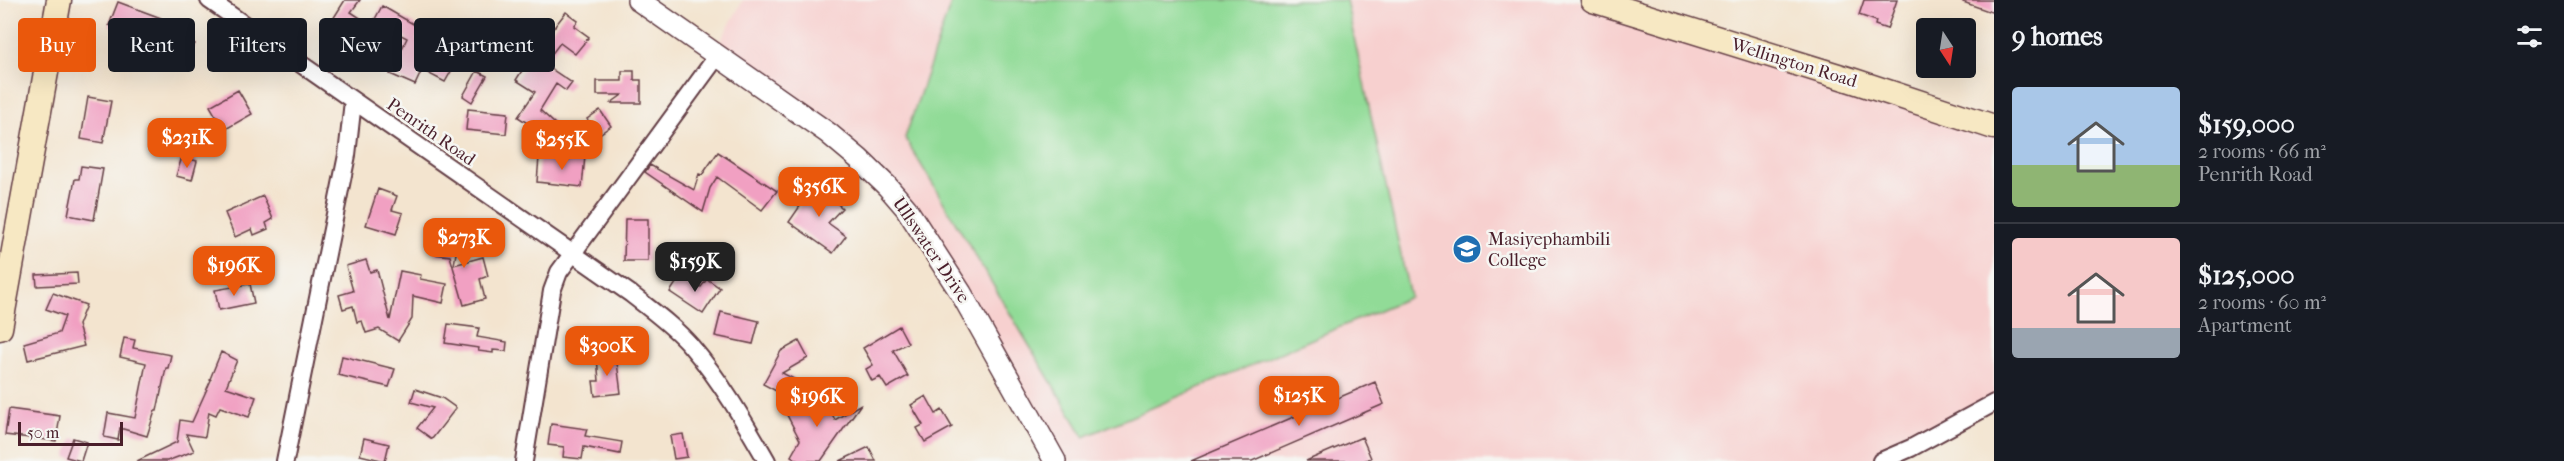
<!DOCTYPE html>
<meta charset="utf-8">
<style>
:root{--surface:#171b24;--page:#20242c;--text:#f1f3f6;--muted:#9ea1a6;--line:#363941;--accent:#ea580c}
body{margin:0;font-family:"IM FELL French Canon",serif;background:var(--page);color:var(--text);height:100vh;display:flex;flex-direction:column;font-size:22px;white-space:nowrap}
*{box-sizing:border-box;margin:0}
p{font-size:20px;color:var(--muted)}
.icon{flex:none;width:33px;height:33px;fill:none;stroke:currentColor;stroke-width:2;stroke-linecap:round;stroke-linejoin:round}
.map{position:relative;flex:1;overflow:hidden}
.drawer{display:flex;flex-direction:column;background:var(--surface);width:570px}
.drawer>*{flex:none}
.top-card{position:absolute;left:18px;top:18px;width:570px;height:54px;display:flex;gap:12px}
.needle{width:39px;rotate:168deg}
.controls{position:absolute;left:1916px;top:18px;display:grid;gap:12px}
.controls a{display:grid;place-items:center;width:60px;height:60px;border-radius:6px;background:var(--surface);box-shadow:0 6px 24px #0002;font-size:30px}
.scale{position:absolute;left:18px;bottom:15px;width:105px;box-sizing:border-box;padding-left:6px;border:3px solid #4a1f2b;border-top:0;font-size:16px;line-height:21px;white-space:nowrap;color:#4a1f2b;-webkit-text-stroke:4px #f6f6f2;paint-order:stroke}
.price{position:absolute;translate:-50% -51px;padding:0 14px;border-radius:12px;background:var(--accent);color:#fff;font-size:20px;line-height:39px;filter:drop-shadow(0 2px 3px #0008)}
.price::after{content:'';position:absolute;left:50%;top:36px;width:18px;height:14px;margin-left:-9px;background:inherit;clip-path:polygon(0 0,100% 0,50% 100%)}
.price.on{background:#222;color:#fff}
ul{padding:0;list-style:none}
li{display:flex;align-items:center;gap:18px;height:150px;padding:0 18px}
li+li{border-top:2px solid var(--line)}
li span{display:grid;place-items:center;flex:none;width:168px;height:120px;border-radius:6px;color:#555}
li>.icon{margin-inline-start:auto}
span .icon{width:72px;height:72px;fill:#fffc;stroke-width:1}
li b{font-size:26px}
h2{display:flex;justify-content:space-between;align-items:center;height:72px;padding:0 18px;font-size:26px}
.pill{padding:0 21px;border-radius:6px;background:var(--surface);box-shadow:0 6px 24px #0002;font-size:21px;line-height:54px}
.pill.on{background:var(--accent);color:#fff}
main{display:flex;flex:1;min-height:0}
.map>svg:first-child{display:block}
</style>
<main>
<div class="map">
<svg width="1994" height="461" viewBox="0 0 1994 461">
<rect width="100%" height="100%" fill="#f6f6f2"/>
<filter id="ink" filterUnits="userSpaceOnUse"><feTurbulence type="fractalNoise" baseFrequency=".0167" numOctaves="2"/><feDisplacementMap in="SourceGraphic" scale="12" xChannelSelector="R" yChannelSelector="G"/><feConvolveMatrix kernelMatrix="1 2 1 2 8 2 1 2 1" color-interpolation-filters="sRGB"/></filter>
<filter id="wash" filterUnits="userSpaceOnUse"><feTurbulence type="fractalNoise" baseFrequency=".008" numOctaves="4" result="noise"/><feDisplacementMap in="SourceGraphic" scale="24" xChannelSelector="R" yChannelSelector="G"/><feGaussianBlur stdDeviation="1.35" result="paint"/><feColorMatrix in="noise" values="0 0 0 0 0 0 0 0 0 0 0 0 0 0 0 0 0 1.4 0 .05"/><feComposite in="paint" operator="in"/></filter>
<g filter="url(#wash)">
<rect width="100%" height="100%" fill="#f3e4cf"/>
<path fill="#f7d0cf" d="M743 0H1575L1994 134V397L1910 444 1872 461H1060L914 207 718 46Z"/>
<path fill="#91db97" stroke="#6e7d61" stroke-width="1.5" d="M952 0H1346L1410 297 1084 437 905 138Z"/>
<g id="blocks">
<path fill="#f1a0c2" d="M345 0H360L351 12 371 25 353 53 323 35Z
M1864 0H1897L1887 29 1875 25 1876 21 1859 15Z
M1963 0H1994V13L1963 2Z
M118 2 161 18 152 41 109 25Z
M382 6 422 29 416 40 428 46 426 51 454 66 445 82 422 70 415 85 390 74 407 38 374 21Z
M566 12 578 21 574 26 589 37 575 54 560 43 544 64 572 83 566 91 556 84 540 110 568 136 556 150 541 136 543 133 518 117 535 92 516 80 525 66 516 61 525 47 534 53Z
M180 34 195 44 184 60 170 50Z
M477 71 487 76 472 102 463 96Z
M622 71H634V80H641V103H611L622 95H597V81H622Z
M238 90 252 114 224 130 210 106Z
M88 97 111 101 103 143 81 139Z
M468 109 508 113 506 134 466 130Z
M600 110 611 126 598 135 587 119Z
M195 125 206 127 200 152 190 150Z
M718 152 777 191 762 210 717 177 710 188 703 212 645 172 650 165 694 190 699 174 702 175Z
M561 154 585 156 582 187 537 182 539 157 568 160Z
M182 157 197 161 192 180 176 176Z
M81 166 103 169 94 220 68 215 75 179H79Z
M817 183 842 208 828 223 846 236 833 253 789 222 807 196 805 195Z
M378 189 397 196 392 210 403 213 396 234 366 225Z
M263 196 273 219 266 223 268 229 254 235 252 229 235 237 225 213Z
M625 219H648V261H624Z
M438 232 459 235 454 265 483 257 488 276 480 279 485 299 464 305 450 256 435 254Z
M710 249 729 265 722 273 703 257Z
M366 260 370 272 377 270 390 320 400 271 421 275 420 279 447 284 443 303 413 296 412 319 398 341 379 329 366 333 362 321 357 322 353 306 343 309 339 295 353 291 346 266Z
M77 273 78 284 37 286 36 275Z
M682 274 701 287 707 279 720 288 703 314 670 292Z
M250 284 254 303 219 310 215 290Z
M53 293 86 305 78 325 84 346 28 360 24 343 59 333 65 316 46 309Z
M721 312 759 321 753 344 715 336Z
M448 324 479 328 477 337 507 342 506 351 493 350V353L478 351 479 348 445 343Z
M899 326 908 343 893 350 908 376 887 388 880 377 872 381 866 369 873 365 863 348Z
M124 338 135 340 133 348 171 355 168 368H166L157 411H155L147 436 120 428 118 440 104 437 108 413 135 418 146 363 120 357Z
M799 341 808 358 782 373 800 382 791 399 763 384 781 351Z
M221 352 237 360 226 387 256 397 249 417 220 407 216 415 209 412 205 437 186 434 194 451 167 461H137L177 442 180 420 192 422 211 380 210 379Z
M616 355 621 393 595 396 593 381H599L597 357Z
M342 356 395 369 389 387 338 375Z
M1375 382 1384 404 1252 461H1191Z
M415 389 442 398 456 408 432 439 417 428 433 408 411 402Z
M821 391 835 420 861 404 821 461H799L791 456 800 440 787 415 804 406 798 403Z
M926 396 936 414 942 410 952 427 925 442 917 428 923 425 911 405Z
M9 409 60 416 56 441 5 435Z
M551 424 587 429 585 436 622 442 620 454 584 447 582 459 563 457 564 447 548 445Z
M683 434 687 457 674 459 670 436Z
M1362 437 1371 458 1364 461H1306Z
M73 438 87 442 81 461 66 457Z
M364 438 389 444 385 461 360 455Z
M869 447 876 461H840Z"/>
</g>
</g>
<g filter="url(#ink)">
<use href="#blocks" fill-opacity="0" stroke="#633d44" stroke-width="1.5"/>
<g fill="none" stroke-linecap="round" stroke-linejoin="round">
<g stroke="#633d44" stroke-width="20">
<path id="minor" d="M209 0 631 294C651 310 674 326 691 346 721 381 744 421 767 461
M285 461 347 155 353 101
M524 461 552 291 559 272 718 55
M1881 461 1911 448 1994 403"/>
</g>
<g stroke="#633d44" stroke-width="24">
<path id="tertiary" d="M638 0 828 133 859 159 887 186 906 208 961 293 1055 461"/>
</g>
<g stroke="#633d44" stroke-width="27">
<path id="secondary" d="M1593 0 1851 80 1994 127
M0 328 59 0"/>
</g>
<use href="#minor" stroke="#fff" stroke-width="16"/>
<use href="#tertiary" stroke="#fff" stroke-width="21"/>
<use href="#secondary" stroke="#f7e8c3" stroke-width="24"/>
</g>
</g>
<defs>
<g id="school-disc" transform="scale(1.5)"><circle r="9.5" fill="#1f6fb2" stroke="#f6f6f2"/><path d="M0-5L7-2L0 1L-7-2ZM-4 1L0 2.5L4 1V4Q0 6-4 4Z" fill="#fff"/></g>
</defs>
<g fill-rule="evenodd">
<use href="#school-disc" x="1467" y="249"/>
</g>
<g text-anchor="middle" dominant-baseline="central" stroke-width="5" stroke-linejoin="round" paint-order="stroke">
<g font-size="18" fill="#4a1f2b" stroke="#f6f6f2">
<text transform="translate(1794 63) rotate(17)">Wellington Road</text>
<text transform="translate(431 132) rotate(35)">Penrith Road</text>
<text transform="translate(931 250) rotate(56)">Ullswater Drive</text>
</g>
<g font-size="18" fill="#4a1f2b" stroke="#f6f6f2" text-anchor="start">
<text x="1488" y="239">Masiyephambili<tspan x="1488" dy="21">College</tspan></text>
</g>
</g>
</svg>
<div class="controls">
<a><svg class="needle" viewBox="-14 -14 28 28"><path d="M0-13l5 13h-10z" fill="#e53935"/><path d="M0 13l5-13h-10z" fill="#9ea1a6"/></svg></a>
</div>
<div class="scale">50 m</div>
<b class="price" style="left:187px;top:169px">$231K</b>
<b class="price" style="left:562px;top:171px">$255K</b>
<b class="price" style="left:819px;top:218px">$356K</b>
<b class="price" style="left:464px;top:269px">$273K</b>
<b class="price on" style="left:695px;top:293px">$159K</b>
<b class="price" style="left:234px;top:297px">$196K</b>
<b class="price" style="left:607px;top:377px">$300K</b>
<b class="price" style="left:1299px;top:427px">$125K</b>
<b class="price" style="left:817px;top:428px">$196K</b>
<div class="top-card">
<a class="pill on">Buy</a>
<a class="pill">Rent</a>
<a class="pill">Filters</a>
<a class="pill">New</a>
<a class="pill">Apartment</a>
</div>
</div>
<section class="drawer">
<h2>9 homes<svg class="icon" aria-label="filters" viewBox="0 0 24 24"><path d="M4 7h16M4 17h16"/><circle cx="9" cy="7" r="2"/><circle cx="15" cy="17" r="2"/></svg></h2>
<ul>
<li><span style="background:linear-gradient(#a9c7e8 65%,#8fb573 0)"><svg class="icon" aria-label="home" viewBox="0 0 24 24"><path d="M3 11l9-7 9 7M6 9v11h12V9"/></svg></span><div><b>$159,000</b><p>2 rooms · 66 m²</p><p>Penrith Road</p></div></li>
<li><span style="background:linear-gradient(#f6c9c9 75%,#9aa5b1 0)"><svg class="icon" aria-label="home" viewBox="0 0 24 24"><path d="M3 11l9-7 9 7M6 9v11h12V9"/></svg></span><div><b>$125,000</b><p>2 rooms · 60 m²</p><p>Apartment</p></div></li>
</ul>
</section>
</main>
